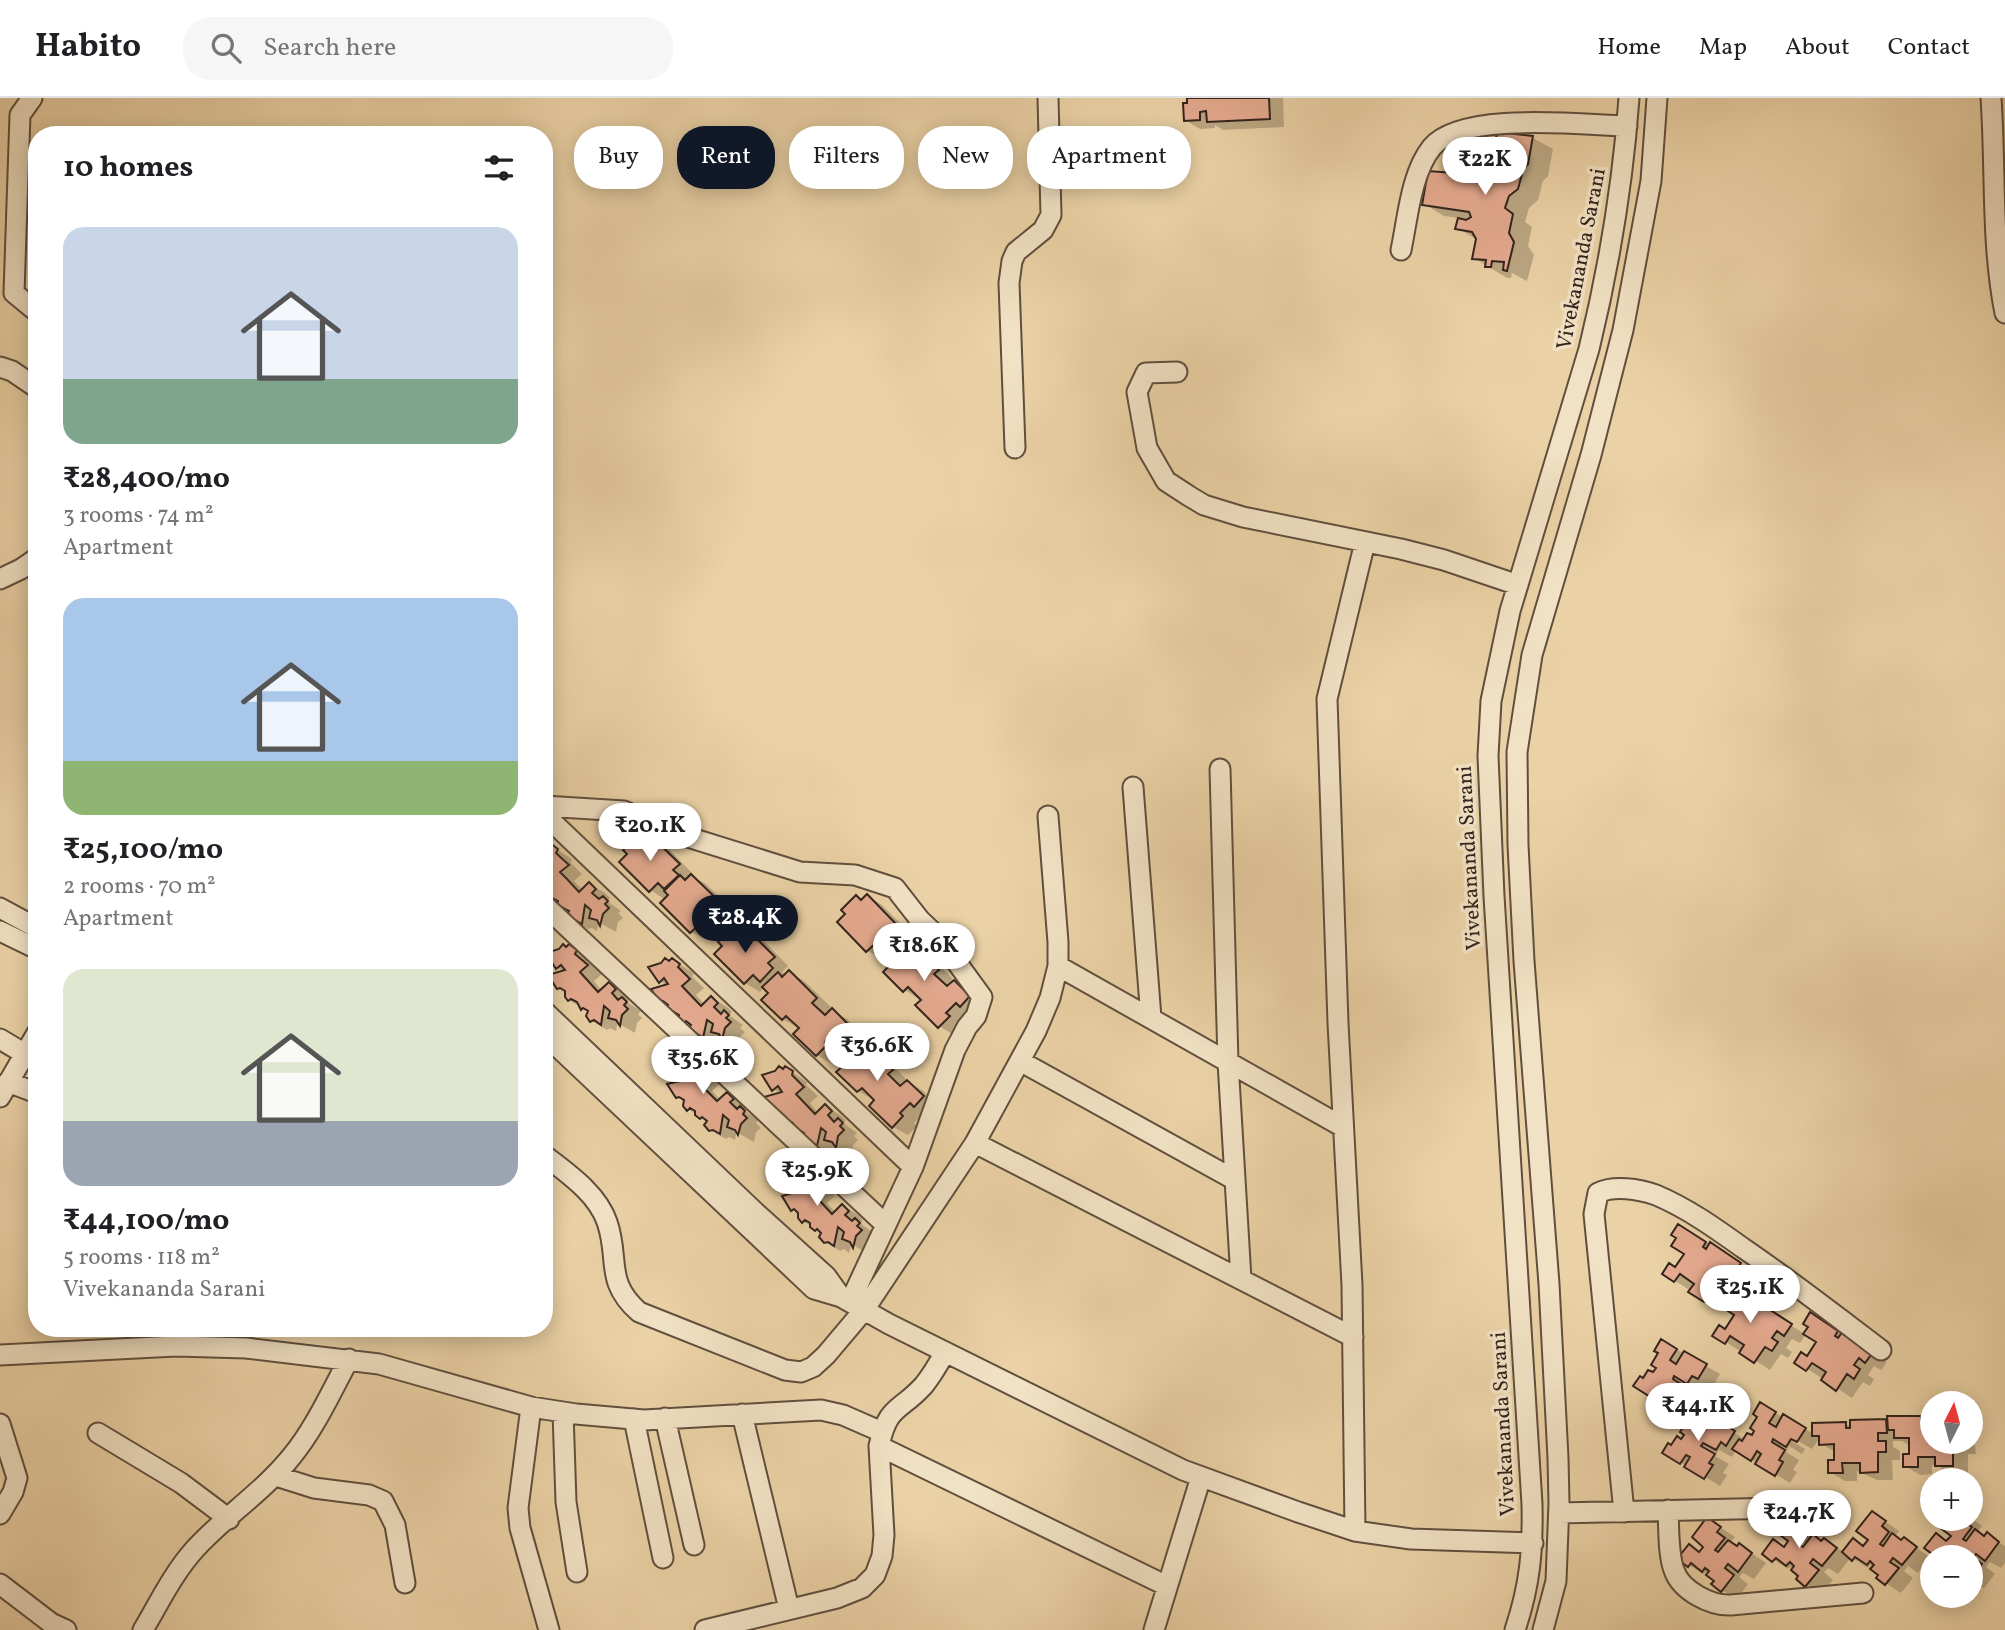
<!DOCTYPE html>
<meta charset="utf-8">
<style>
:root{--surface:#fff;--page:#f6f6f6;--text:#202124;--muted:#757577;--line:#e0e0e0;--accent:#111827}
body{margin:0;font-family:Vollkorn,serif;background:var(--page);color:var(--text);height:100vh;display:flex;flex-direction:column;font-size:26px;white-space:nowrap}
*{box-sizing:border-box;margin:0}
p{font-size:23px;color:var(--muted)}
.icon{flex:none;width:38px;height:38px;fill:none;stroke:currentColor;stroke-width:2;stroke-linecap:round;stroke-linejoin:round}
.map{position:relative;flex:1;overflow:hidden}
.details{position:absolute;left:28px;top:28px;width:525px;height:1211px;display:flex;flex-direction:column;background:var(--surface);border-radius:28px;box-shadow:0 4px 18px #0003}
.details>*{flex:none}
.hud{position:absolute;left:574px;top:28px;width:665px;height:63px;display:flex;gap:14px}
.needle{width:46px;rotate:6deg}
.fabs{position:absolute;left:1920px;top:1293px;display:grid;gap:14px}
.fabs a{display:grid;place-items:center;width:63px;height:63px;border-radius:50%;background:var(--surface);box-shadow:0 4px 18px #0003;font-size:35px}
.price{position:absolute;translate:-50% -60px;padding:0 16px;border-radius:24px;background:#fff;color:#222;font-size:23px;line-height:46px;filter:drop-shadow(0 2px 4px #0008)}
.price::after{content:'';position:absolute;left:50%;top:42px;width:21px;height:16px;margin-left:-10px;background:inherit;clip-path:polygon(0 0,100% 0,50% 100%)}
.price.current{background:var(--accent);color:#fff}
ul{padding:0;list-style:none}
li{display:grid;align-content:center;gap:14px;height:371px;padding:0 35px}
li span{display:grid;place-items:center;height:217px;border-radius:21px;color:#555}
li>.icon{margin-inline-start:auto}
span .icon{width:126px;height:126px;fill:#fffc;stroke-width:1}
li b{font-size:30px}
h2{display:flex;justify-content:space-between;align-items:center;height:84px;padding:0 35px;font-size:30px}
.chip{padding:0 24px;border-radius:28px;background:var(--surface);box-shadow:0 4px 18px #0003;font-size:24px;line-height:63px}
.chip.current{background:var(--accent);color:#fff}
header{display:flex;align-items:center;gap:42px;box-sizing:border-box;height:98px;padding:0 35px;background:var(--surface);border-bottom:2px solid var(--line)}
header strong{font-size:33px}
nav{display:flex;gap:38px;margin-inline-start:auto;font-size:24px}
.search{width:490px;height:63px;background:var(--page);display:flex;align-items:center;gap:18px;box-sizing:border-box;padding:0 24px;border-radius:28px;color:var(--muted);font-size:26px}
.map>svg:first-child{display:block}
</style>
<header>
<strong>Habito</strong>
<div class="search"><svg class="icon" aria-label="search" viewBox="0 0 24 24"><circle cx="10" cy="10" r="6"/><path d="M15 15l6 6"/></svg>Search here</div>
<nav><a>Home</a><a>Map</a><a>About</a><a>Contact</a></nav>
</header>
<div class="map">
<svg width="2005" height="1532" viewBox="0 0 2005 1532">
<rect width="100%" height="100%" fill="#ebd2a6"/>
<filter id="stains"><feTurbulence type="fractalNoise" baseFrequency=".00286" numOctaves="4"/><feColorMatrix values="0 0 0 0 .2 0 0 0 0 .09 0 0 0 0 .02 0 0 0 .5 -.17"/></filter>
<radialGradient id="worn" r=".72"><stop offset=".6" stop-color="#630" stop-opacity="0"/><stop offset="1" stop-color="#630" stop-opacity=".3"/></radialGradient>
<path fill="#0003" d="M1189 0H1283L1284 29 1223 32 1215 27V30L1200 31 1185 22Z
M1533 40 1553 51 1548 78 1543 83 1538 102 1529 110 1525 124 1532 129 1528 148 1534 157 1527 183 1512 175 1511 180H1507L1474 160 1478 142 1457 130 1459 120 1444 118 1424 106 1467 78 1481 85Z
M650 738 665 747 693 776 691 778 706 786 737 817 731 823 720 816 711 826 714 835 707 842 692 834 663 805 666 802 650 792 629 756 638 739 645 743Z
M550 747 572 761 571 765 582 776 574 783 583 792 590 786 605 795 610 800 607 803 621 813 618 815 623 820 618 824 616 834 602 826 599 822 597 833 592 830 588 831 573 822 571 813 550 801 544 792V774L546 773 544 748 548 751Z
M867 798 882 807 911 836 905 842 910 847 926 854 953 881 951 882 969 892 984 908 954 937 939 928 922 903 905 892 885 874 892 867 885 859 882 861 868 853 839 824Z
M745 831 760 839 788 868 782 874 786 878 789 874 804 883 831 909 829 911 847 921 862 936 854 944 850 942 838 953 843 958 860 951 865 946 880 955 906 981 905 982 923 993 938 1008 925 1013 914 1025 917 1028 908 1037 893 1029 876 1003 858 993 846 967 838 959 832 966 817 957 800 931 783 921 771 895 764 889 760 894 745 885 740 835Z
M570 848 591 862 590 866 602 876 594 883 602 893 609 887 624 895 629 901 627 904 641 913 638 916 642 920 637 925 635 935 621 927 618 922 616 933 610 930 607 932 592 923 589 914 569 902 567 895 559 890 565 874 558 870Z
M672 862 694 875 692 879 704 890 696 897 705 907 712 900 727 909 732 914 729 917 743 927 740 930 745 934 740 939 737 949 724 941 721 936 719 947 713 944 710 945 694 936 692 928 672 915 669 908 661 904 668 888 660 883Z
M688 957 710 971 709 975 720 986 712 993 721 1002 728 996 743 1004 748 1010 745 1013 759 1022 756 1025 761 1030 756 1034 754 1044 740 1036 737 1031 735 1042 729 1039 726 1041 710 1032 708 1024 688 1011 685 1004 677 999 684 983 676 979Z
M786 970 807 984 806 987 818 998 810 1005 818 1015 825 1008 840 1017 846 1022 843 1025 857 1035 854 1038 858 1042 853 1047 851 1057 837 1049 834 1044 832 1055 826 1052 823 1053 808 1044 806 1035 786 1023 783 1016 775 1012 781 996 774 991Z
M803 1069 825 1083 823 1087 835 1098 827 1105 836 1115 843 1108 858 1117 863 1122 860 1125 874 1135 868 1156 855 1148 852 1144 849 1155 844 1151 840 1153 825 1144 823 1136 803 1123 800 1116 792 1111 799 1095 791 1091Z
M1679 1128 1755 1175 1749 1184 1742 1179 1736 1188 1742 1192 1740 1196 1805 1236 1810 1228 1805 1225 1811 1217 1887 1264 1881 1272 1874 1268 1868 1277 1874 1281 1870 1288 1863 1284 1852 1300 1797 1264 1802 1256 1808 1260 1818 1244 1806 1236 1800 1245 1792 1241 1786 1250 1792 1254 1788 1260 1781 1256 1770 1272 1715 1237 1720 1229 1726 1233 1736 1217 1722 1207 1720 1211 1664 1176 1670 1168 1675 1171 1686 1155 1674 1147 1678 1140 1673 1136Z
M1662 1243 1720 1276 1713 1288 1708 1285 1703 1293 1690 1285 1687 1291 1700 1299 1694 1308 1698 1311 1696 1314 1745 1341 1752 1340 1760 1318 1761 1307 1814 1336 1845 1326 1852 1329 1851 1324 1921 1320 1927 1323 1932 1317V1344H1970L1975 1347 1976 1356H1968V1376H1952L1936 1367H1932V1376L1920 1377 1905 1368 1911 1358V1348L1902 1343H1893V1349L1900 1353V1362H1892L1893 1382H1877L1857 1373V1383H1845L1830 1374 1836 1364V1354L1821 1346V1338L1812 1351 1784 1335 1783 1338 1805 1351 1802 1356 1789 1348 1786 1354 1799 1362 1793 1372 1797 1374 1790 1385 1736 1352 1732 1359 1719 1352 1715 1358 1729 1366 1723 1375 1727 1377 1720 1388 1664 1354 1682 1343 1689 1322 1636 1288 1653 1277 1658 1269Z
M1970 1322 1976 1325V1337H1970Z
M1873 1415 1899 1433 1895 1438 1901 1442 1904 1441 1930 1459 1918 1475 1908 1468 1904 1473 1913 1480 1901 1495 1878 1480 1881 1477 1874 1469 1870 1467 1868 1470 1851 1459 1838 1476 1828 1470 1824 1474 1833 1482 1821 1496 1798 1481 1801 1478 1794 1471 1790 1469 1788 1471 1764 1455 1785 1450 1790 1443 1793 1416 1820 1434 1816 1439 1844 1454 1854 1442 1865 1448 1870 1442Z
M1970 1419 1982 1428 1978 1433 2005 1448V1465L2001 1470 1990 1464 1986 1469 1995 1476 1984 1490 1970 1482V1460H1941L1927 1450 1948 1444 1953 1437 1947 1421H1970Z
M1708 1421 1735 1439 1731 1444 1738 1449 1740 1447 1766 1465 1754 1481 1743 1475 1739 1479 1748 1486 1737 1501 1722 1492 1709 1476 1706 1474 1704 1476 1689 1467V1448L1700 1455 1706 1448Z"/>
<path fill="#e6ab91" stroke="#31231c" stroke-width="2" d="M1187 0H1269L1270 21 1207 24 1206 13 1200 14V22L1184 23 1183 5H1187Z
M1497 34 1533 38 1528 66 1523 72 1518 91 1509 98 1505 110 1513 116 1509 135 1514 144 1507 173 1503 172 1504 164 1492 163 1491 169H1485L1486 162 1472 161 1476 141 1472 134 1455 131 1458 120 1466 122 1471 119 1469 114 1422 107 1428 73 1468 76 1470 82 1479 85 1484 78 1480 70 1493 57Z
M649 736 680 766 673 772 679 777 664 791 658 785 649 794 619 764 627 756 623 752 638 737 643 742Z
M550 745 558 751 556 755 569 767 560 774 567 781 579 794 589 784 596 791 592 795 599 801 603 798 608 803 605 806 609 810 603 816 600 828 597 822 589 820 591 812 585 807 582 826 575 822 571 823 567 817 569 813 557 807 558 803 552 800 549 803 545 798 544 746 547 749Z
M691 776 723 807 715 815 707 807 697 817 700 826 690 835 660 805 668 797 664 793 680 777 685 782Z
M867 796 897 827 891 833 896 838 882 852 876 845 866 854 837 824 845 816 841 812 856 797 861 802Z
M744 828 775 859 768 865 773 870 760 884 753 877 744 886 714 856 722 848 718 844 733 829 738 834Z
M911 844 939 872 934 876 947 888 954 882 970 898 960 909 956 905 946 915 950 918 938 930 915 907 921 902 908 889 903 894 883 874 890 867 884 861 899 845 904 850Z
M563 846 566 849 569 846 577 852 575 856 588 867 580 874 598 894 609 884 616 891 612 895 618 902 622 899 627 904 624 907 628 911 622 917 620 928 616 922 608 920 610 913 604 908 601 927 594 922 590 924 586 918 588 913 583 910 581 912 577 904 571 901 568 903 565 899V893L560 890 557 891 548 877 565 872 561 867 556 871 546 855 559 851Z
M665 860 669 863 672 860 680 866 678 869 690 881 682 888 701 908 711 898 718 905 714 909 721 916 724 912 729 917 726 920 731 924 725 930 722 942 719 936 711 934 713 926 707 922 703 940 697 936 693 938 688 931 691 927 686 923 684 925 679 921V917L674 914 671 917 667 913 668 907 663 903 660 905 651 891 668 886 664 880 659 885 648 869 661 865Z
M789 872 817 900 812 905 825 917 832 910 849 927 838 937 835 933 825 944 828 946 816 958 793 936 799 930 786 918 782 922 761 902 768 895 762 889 778 874 782 879Z
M865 944 893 972 888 976 900 988 907 982 924 998 914 1009 910 1005 900 1015 903 1018 892 1030 869 1008 874 1002 862 990 857 994 836 974 844 967 838 961 853 945 858 950Z
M688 955 696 961 694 965 707 976 698 983 705 991 717 1003 727 994 734 1001 730 1004 737 1011 740 1008 745 1013 743 1016 747 1020 741 1026 738 1037 735 1032 727 1029 729 1022 723 1017 720 1036 713 1032 709 1033 704 1027 707 1023 702 1019 700 1021 695 1017V1013L690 1010 687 1013 683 1008 684 1002 679 999 676 1000 667 986 684 982 680 976 675 980 664 965 678 961 682 956 685 959Z
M779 968 783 971 785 968 793 973 792 977 804 989 796 996 815 1016 825 1006 832 1013 828 1017 834 1024 838 1020 843 1025 840 1028 844 1032 838 1038 836 1050 832 1044 824 1042 826 1034 821 1030 817 1048 802 1039 804 1035 793 1029V1025L781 1021V1015L776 1011 773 1013 764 999 782 994 778 988 772 993 762 977 775 973Z
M803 1067 811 1073 809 1077 821 1089 813 1095 820 1103 832 1116 842 1106 849 1113 845 1117 852 1123 855 1120 860 1125 857 1128 862 1132 856 1138 853 1150 850 1144 842 1141 844 1134 838 1129 834 1148 828 1144 824 1145 819 1139 821 1135 817 1131 815 1133 810 1129V1125L805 1122 802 1125 798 1120V1115L794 1111 791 1113 782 1098 799 1093 795 1088 790 1092 779 1077 792 1073 796 1068 800 1071Z
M1678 1126 1706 1144 1703 1149 1706 1151 1710 1144 1741 1165 1733 1176 1726 1172 1722 1178 1728 1182 1722 1192 1715 1187 1704 1204 1688 1194 1694 1186 1680 1176 1674 1184 1662 1176 1669 1165 1675 1169 1684 1156 1671 1148 1676 1140 1671 1137Z
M1728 1187 1757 1206 1753 1211 1756 1213 1761 1206 1792 1226 1784 1238 1777 1233 1772 1240 1778 1244 1772 1253 1765 1249 1754 1265 1739 1255 1744 1247 1730 1238 1725 1246 1712 1238 1719 1227 1725 1231 1734 1217 1722 1209 1726 1202 1721 1198Z
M1810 1214 1838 1233 1835 1238 1838 1240 1843 1233 1873 1254 1865 1265 1859 1260 1854 1267 1860 1271 1854 1281 1847 1276 1836 1293 1821 1282 1826 1274 1812 1265 1806 1273 1794 1265 1801 1254 1807 1258 1816 1244 1803 1236 1808 1229 1803 1226Z
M1661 1241 1677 1251 1670 1262 1676 1266 1684 1253 1707 1266 1698 1281 1692 1278 1687 1286 1674 1278 1673 1281 1686 1289 1681 1298 1684 1301 1676 1315 1656 1302 1662 1292 1658 1290 1652 1300 1633 1288 1640 1278 1643 1280 1648 1272 1653 1274 1656 1270 1651 1267 1658 1255 1654 1253Z
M1760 1304 1776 1314 1769 1325 1776 1329 1783 1316 1806 1330 1797 1344 1791 1341 1786 1349 1773 1341 1772 1344 1785 1352 1779 1362 1783 1364 1775 1378 1755 1366 1761 1356 1757 1353 1751 1363 1732 1351 1739 1341 1742 1343 1747 1335 1752 1337 1754 1333 1750 1330 1757 1319 1753 1316Z
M1690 1308 1706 1317 1699 1328 1705 1332 1713 1320 1735 1333 1726 1348 1721 1344 1716 1352 1703 1345 1701 1348 1715 1356 1709 1365 1713 1367 1704 1381 1684 1369 1690 1359 1686 1357 1680 1366 1662 1355 1668 1345 1671 1347 1677 1338 1681 1341 1684 1337 1680 1334 1687 1322 1683 1320Z
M1932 1315V1344H1961V1348H1953V1368H1935V1359H1918V1369H1903V1356H1909V1340H1894V1332H1888L1887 1318H1921V1324H1925V1316Z
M1886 1321 1887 1335H1878V1343H1886V1354H1878V1374L1860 1375V1365H1842L1843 1375H1828V1362H1834V1346L1819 1347V1338H1812V1325L1846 1324V1330H1850V1322Z
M1872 1413 1886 1423 1882 1428 1889 1434 1880 1446 1883 1448 1892 1435 1901 1442 1904 1439 1917 1449 1902 1467 1893 1460 1890 1464 1899 1470 1885 1487 1876 1480 1878 1477 1870 1471 1874 1467 1870 1463 1867 1467 1855 1459 1852 1463 1842 1454 1853 1440 1863 1448 1868 1442 1856 1433Z
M1792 1414 1806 1424 1802 1429 1809 1435 1800 1447 1803 1449 1813 1436 1821 1443 1824 1440 1837 1450 1822 1468 1813 1461 1810 1465 1819 1472 1805 1489 1796 1481 1798 1478 1791 1472 1794 1468 1790 1464 1786 1468 1776 1460 1772 1464 1762 1456 1773 1441 1784 1449 1788 1443 1776 1434Z
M1707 1419 1721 1429 1717 1434 1725 1440 1715 1452 1718 1454 1728 1442 1737 1448 1739 1445 1752 1455 1738 1474 1728 1466 1725 1470 1734 1477 1721 1494 1711 1486 1714 1483 1706 1477 1709 1473 1705 1470 1702 1474 1691 1465 1688 1469 1677 1461 1689 1446 1699 1454 1703 1449 1692 1439Z
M1945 1421H1966L1964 1423 1972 1429 1963 1441 1966 1443 1975 1431 1984 1438 1987 1434 1999 1444 1985 1463 1976 1456 1973 1459 1982 1466 1970 1480V1460H1945L1938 1454 1935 1458 1924 1450 1936 1435 1946 1443 1951 1438 1939 1429Z"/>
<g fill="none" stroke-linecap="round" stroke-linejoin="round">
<g stroke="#604f3e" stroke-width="23">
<path id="minor" d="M32 0 20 17 14 195 37 214
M1991 0C1996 71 1991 145 2005 215
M1401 152C1408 119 1411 75 1432 49 1462 13 1582 27 1627 28
M0 269 12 273 37 290
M1177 274 1146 275 1137 294 1147 350 1166 383 1189 398 1204 407 1243 419 1401 451 1444 462 1518 487
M1015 350 1009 185 1012 163 1016 154 1043 132 1051 117 1048 0
M0 481 21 471 37 460
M1220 671 1228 964 1241 1181
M1133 689 1151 920
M544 708 624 713 675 735 800 774 855 777 895 790 920 822 939 840 982 899 976 918 967 929 955 952 913 1069 850 1204
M544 716 913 1069
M544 807 885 1126
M0 810 37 830
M0 833 37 851
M1058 868 1343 1029
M544 913 755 1114 826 1178 841 1199
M544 936 814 1191 841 1199 889 1226 1183 1372 1298 1414 1355 1433 1411 1441 1533 1445
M0 941 25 956
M1020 963 1235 1082
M8 984 37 995
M0 999 37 935
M975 1045 1353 1239
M544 1057C567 1075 597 1095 607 1124 620 1161 604 1183 639 1214L785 1272 801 1274 813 1269 826 1257 864 1212 975 1045 1036 933 1050 900 1058 868V844L1048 718
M0 1257 176 1248 246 1250 379 1266 531 1309 576 1316 644 1322 821 1312 843 1317 882 1334
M531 1309 518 1410 520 1430 549 1532
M563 1314 566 1404 577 1474
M742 1316 789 1511
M665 1320 694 1447
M634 1321 663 1460
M0 1326 17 1380 13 1394 0 1416
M98 1335 181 1385 229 1421
M879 1348 1167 1488
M276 1378 314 1390 369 1397 383 1403 395 1427 405 1485
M1668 1412C1669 1429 1668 1457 1674 1472 1681 1493 1711 1508 1731 1507L1863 1495
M1624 1414 1594 1116 1598 1095C1614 1087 1639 1091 1656 1097 1687 1110 1715 1130 1743 1150 1790 1182 1835 1217 1881 1252
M1559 1415 1829 1409
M1355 1433 1352 1187 1338 925 1327 601 1365 444
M0 1486 51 1525 66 1532
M143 1532C159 1505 174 1474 195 1451 225 1418 263 1394 292 1358 315 1330 331 1294 349 1261
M705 1532 837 1500 862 1490 875 1477 882 1458 884 1437 879 1348C888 1306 900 1314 924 1287 932 1277 939 1265 945 1254
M1154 1532 1201 1379
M1515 1532C1530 1487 1533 1453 1532 1406L1494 798 1488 658 1491 603 1510 513 1589 251C1609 169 1623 84 1629 0
M1543 1532 1556 1483 1559 1405 1558 1360 1549 1186 1524 863 1518 747 1517 654 1532 557 1591 357 1623 232 1651 83 1657 0"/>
</g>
<use href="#minor" stroke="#f2e2c5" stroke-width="19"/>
</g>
<g text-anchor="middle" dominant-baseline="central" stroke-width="7" stroke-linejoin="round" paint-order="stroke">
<g font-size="21" fill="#31231c" stroke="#f2e2c5">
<text transform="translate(1582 161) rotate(-79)">Vivekananda Sarani</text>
<text transform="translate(1470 760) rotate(-93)">Vivekananda Sarani</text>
<text transform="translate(1504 1326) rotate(-93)">Vivekananda Sarani</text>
</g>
</g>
<rect width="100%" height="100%" filter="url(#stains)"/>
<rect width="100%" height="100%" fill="url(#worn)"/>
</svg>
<div class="fabs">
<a><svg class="needle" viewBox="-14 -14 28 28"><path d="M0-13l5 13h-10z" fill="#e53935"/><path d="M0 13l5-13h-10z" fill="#757577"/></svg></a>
<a>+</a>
<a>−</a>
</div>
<b class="price" style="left:1485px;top:99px">₹22K</b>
<b class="price" style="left:650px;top:765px">₹20.1K</b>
<b class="price current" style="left:745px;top:857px">₹28.4K</b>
<b class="price" style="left:924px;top:885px">₹18.6K</b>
<b class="price" style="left:877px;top:985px">₹36.6K</b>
<b class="price" style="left:703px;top:998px">₹35.6K</b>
<b class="price" style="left:817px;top:1110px">₹25.9K</b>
<b class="price" style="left:1750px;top:1227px">₹25.1K</b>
<b class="price" style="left:1698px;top:1345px">₹44.1K</b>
<b class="price" style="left:1799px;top:1452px">₹24.7K</b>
<div class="hud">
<a class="chip">Buy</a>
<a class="chip current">Rent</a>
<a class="chip">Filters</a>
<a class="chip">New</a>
<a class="chip">Apartment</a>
</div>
<section class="details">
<h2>10 homes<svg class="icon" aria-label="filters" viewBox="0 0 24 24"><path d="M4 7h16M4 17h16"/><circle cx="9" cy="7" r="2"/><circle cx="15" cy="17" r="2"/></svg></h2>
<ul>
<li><span style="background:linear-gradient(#c9d6e8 70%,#7fa58c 0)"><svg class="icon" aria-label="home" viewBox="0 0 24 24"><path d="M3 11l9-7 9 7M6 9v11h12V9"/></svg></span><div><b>₹28,400/mo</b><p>3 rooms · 74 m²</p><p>Apartment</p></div></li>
<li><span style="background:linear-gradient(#a9c7e8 75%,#8fb573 0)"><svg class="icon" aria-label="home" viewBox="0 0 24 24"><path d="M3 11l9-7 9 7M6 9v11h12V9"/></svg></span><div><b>₹25,100/mo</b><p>2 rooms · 70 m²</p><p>Apartment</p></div></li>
<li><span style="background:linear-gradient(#dfe7d0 70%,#9aa5b1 0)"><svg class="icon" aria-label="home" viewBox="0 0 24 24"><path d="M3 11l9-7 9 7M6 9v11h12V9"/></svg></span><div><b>₹44,100/mo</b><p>5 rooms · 118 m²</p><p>Vivekananda Sarani</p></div></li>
</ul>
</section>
</div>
